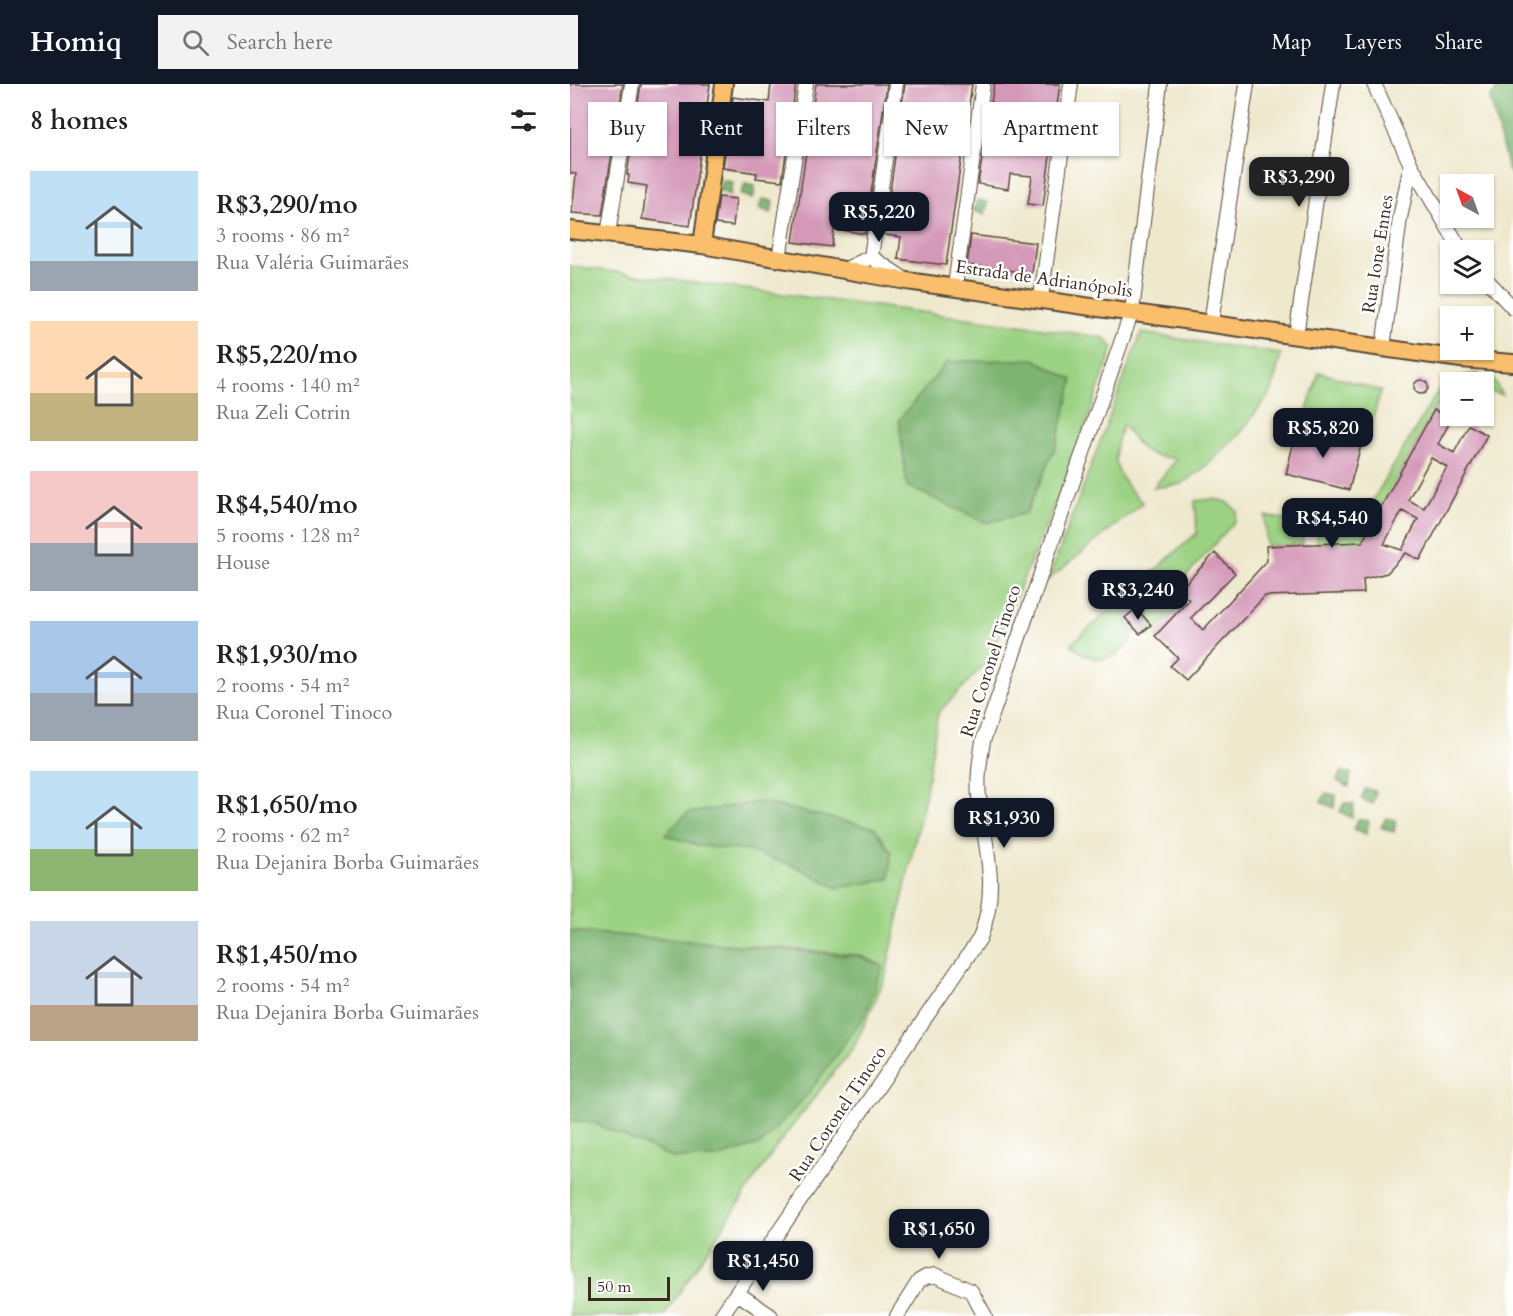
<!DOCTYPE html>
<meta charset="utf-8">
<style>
:root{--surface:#fff;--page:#f2f2f2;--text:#222;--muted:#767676;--accent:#111827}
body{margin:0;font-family:Cardo,serif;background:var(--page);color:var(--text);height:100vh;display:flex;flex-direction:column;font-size:22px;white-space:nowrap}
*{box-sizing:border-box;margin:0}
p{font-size:20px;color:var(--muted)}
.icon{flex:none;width:33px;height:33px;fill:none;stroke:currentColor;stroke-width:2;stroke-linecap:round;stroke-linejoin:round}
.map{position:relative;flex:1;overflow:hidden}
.sheet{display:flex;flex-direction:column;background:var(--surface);width:570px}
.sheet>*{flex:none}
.banner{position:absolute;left:18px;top:18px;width:570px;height:54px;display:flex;gap:12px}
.needle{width:39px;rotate:319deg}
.buttons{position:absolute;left:870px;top:90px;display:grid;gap:12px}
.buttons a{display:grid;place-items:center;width:54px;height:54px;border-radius:0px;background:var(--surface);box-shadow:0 2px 4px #0004;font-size:30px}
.scale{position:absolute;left:18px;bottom:15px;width:82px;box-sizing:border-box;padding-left:6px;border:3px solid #3b2a1e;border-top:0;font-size:16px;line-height:21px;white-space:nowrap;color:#3b2a1e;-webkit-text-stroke:4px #fff;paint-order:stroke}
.price{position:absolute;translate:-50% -51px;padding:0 14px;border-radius:12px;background:var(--accent);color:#fff;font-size:20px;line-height:39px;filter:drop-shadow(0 2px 3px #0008)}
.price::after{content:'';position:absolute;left:50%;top:36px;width:18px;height:14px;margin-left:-9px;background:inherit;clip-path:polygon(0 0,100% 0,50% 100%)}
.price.active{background:#222;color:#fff}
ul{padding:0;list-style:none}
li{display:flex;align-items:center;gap:18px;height:150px;padding:0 30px}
li span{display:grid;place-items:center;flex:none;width:168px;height:120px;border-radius:0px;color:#555}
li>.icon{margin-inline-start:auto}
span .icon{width:72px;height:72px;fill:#fffc;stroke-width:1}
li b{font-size:26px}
h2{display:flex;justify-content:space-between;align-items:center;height:72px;padding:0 30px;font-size:26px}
.chip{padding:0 21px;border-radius:0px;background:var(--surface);box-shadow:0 2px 4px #0004;font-size:21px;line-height:54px}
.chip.active{background:var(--accent);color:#fff}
header{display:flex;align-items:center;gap:36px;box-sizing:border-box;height:84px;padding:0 30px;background:var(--accent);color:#fff}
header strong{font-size:28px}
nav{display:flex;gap:33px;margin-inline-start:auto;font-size:21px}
.search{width:420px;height:54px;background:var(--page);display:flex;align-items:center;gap:15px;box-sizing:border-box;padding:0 21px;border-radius:0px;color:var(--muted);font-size:22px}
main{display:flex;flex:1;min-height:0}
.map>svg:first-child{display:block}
</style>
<header>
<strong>Homiq</strong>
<div class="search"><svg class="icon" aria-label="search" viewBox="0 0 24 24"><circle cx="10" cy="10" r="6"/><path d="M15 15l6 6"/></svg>Search here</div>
<nav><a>Map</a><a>Layers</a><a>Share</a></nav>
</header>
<main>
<section class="sheet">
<h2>8 homes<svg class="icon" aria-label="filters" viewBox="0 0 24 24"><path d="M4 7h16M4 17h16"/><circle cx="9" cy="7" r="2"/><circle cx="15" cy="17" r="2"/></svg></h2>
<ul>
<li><span style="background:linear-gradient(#bfe0f5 75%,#9aa5b1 0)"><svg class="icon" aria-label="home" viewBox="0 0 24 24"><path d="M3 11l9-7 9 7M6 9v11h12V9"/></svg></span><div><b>R$3,290/mo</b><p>3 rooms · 86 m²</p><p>Rua Valéria Guimarães</p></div></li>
<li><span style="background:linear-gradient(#ffd9b3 60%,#c2b280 0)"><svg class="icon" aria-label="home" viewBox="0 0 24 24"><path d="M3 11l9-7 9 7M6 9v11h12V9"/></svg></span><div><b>R$5,220/mo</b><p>4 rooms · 140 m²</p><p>Rua Zeli Cotrin</p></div></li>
<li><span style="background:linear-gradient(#f6c9c9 60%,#9aa5b1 0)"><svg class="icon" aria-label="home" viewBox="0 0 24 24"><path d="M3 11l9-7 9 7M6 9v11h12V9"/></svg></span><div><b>R$4,540/mo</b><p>5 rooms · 128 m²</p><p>House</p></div></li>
<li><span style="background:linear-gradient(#a9c7e8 60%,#9aa5b1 0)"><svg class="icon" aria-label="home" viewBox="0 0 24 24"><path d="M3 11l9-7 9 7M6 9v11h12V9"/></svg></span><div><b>R$1,930/mo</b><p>2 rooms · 54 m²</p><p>Rua Coronel Tinoco</p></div></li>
<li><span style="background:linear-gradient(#bfe0f5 65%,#8fb573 0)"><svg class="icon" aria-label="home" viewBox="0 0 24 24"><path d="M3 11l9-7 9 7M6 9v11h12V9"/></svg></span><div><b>R$1,650/mo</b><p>2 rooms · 62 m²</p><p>Rua Dejanira Borba Guimarães</p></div></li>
<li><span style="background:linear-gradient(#c9d6e8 70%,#b9a48a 0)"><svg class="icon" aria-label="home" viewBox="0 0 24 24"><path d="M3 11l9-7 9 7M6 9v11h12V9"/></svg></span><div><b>R$1,450/mo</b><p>2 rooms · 54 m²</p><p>Rua Dejanira Borba Guimarães</p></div></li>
</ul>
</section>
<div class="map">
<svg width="943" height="1232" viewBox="0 0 943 1232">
<rect width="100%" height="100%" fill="#fff"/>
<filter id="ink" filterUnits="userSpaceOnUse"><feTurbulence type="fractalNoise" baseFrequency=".0167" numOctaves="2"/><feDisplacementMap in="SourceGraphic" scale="12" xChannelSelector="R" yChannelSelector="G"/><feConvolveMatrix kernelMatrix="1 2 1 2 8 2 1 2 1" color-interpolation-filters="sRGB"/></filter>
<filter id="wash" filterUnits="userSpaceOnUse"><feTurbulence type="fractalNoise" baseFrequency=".008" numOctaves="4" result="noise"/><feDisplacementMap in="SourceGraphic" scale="24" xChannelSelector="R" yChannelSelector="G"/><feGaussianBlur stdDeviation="1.35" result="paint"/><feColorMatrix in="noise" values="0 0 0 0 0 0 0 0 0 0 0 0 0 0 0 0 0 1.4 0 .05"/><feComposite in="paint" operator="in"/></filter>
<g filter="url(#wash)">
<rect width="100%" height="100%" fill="#eee8cc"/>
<path fill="#9cd283" stroke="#6c7e50" stroke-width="1.5" d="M0 182 465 243 535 254 543 264 498 390 418 577 368 629 356 707 315 894 285 961 206 1063 94 1232H0V1036L24 1039 104 1074 313 882 289 871 0 847Z
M571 249 711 270 702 306 669 351 633 385 611 400 583 404 607 375C571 371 574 368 553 341 538 377 547 394 573 419L478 496Z
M749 288 811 307 799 346 737 326Z
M906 289 924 296 932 311 914 305V298H880V318L875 325 866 322 864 326 794 458 747 460 746 433 769 432 803 416 869 305 880 295Z
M644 415 657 418 667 427 665 437 604 506 615 520 579 552 575 546 581 540 566 524 555 534 565 549C549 578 525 584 501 560L627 449 625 417Z
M731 428 733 460 696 462 695 432 717 436Z"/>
<path fill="#7db471" stroke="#5c6f48" stroke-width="1.5" d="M931 0H943V93L938 85 920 14Z
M152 96 162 98 160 111 148 106Z
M175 100 185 102 183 115 170 110Z
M193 115 203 117 201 130 189 124Z
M407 116 418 118 415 131 403 126Z
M464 275 503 296 486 362 456 429 416 439 337 402 329 336 377 278Z
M771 688 781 689 779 703 767 697Z
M795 705 806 707 803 720 791 715Z
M756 709 766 711 764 724 751 718Z
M190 718 305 744 321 768 319 795 267 804 229 784 179 767 130 762 95 751 117 729Z
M774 719 784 720 782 734 770 728Z
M816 734 826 736 824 748 811 743Z
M788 735 799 737 796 750 784 745Z
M0 847 289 872 313 882 296 929 238 1010 191 1060 146 1074H103L24 1039 0 1036Z"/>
<g id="blocks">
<path fill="#d499b8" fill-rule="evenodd" d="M0 0H53L32 131 2 129 6 90 0 89Z
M71 0H140L120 142 72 135 77 102 58 99 59 91H57Z
M201 0H226L212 97 186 94 187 89 153 84 163 13 199 18Z
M246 0H317L295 150 264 145 262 163 223 158Z
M335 0H402L376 181 328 175 331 153 315 151 317 140 349 144 352 121 319 116Z
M424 0H490L473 122 458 120 462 92 440 90 438 105 408 100Z
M149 113 166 115 163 142 145 140Z
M401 151 466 159 462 189 397 181Z
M844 303a7 7 0 1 1 14 0a7 7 0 1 1-14 0Z
M864 326 881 336 868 360 884 369 899 341 917 351 850 476 836 469 817 489 793 495 794 509 695 512 616 596 600 582 608 574 585 552 619 516 609 506 645 469 665 489 621 534 633 546 697 477 696 462 792 458ZM861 374 877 383 854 424 838 416ZM832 427 848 435 832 466 814 460Z
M727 344 791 361 779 406 716 390Z
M566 524 581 541 570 550 555 534Z"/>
</g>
</g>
<g filter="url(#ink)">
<use href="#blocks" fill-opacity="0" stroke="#564638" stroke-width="1.5"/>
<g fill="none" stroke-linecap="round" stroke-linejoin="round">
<g stroke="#564638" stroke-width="16">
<path id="minor" d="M804 0 841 81 891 166
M38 150 62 0
M301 173 326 0
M209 175 236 0
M274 186 301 173 337 197
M914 193 943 224
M385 202 413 0
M471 214 501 0
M641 239 677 0
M726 252 763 0
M813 264 830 134 841 81
M167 1209 201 1232
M151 1232 410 854C430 802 415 765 409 713 407 694 410 676 413 657L562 227 590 0
M327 1232 349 1197 356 1193 365 1191 401 1207 415 1232"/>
</g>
<g stroke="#564638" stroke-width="20">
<path id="major" d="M0 146 132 161 337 197 891 275 943 279
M132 161 154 0"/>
</g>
<use href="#minor" stroke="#fff" stroke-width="14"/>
<use href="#major" stroke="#f9bf6c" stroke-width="16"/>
</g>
</g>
<g text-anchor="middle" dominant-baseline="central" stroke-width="5" stroke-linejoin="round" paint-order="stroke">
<g font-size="18" fill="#3b2a1e" stroke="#fff">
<text transform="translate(808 170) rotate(-81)">Rua Ione Ennes</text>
<text transform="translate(474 195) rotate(8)">Estrada de Adrianópolis</text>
<text transform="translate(421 577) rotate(-72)">Rua Coronel Tinoco</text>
<text transform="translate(268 1030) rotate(-56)">Rua Coronel Tinoco</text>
</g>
</g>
</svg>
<div class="buttons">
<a><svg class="needle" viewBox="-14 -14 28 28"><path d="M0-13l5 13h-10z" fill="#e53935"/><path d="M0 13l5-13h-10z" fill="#767676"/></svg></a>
<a><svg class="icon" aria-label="layers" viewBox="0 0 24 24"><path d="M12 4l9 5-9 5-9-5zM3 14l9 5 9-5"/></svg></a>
<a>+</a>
<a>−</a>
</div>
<div class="scale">50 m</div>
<b class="price active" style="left:729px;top:124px">R$3,290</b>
<b class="price" style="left:309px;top:159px">R$5,220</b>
<b class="price" style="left:753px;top:375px">R$5,820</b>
<b class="price" style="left:762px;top:465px">R$4,540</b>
<b class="price" style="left:568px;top:537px">R$3,240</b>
<b class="price" style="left:434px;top:765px">R$1,930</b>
<b class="price" style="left:369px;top:1176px">R$1,650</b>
<b class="price" style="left:193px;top:1208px">R$1,450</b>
<div class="banner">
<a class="chip">Buy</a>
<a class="chip active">Rent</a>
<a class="chip">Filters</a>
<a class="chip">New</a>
<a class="chip">Apartment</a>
</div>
</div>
</main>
